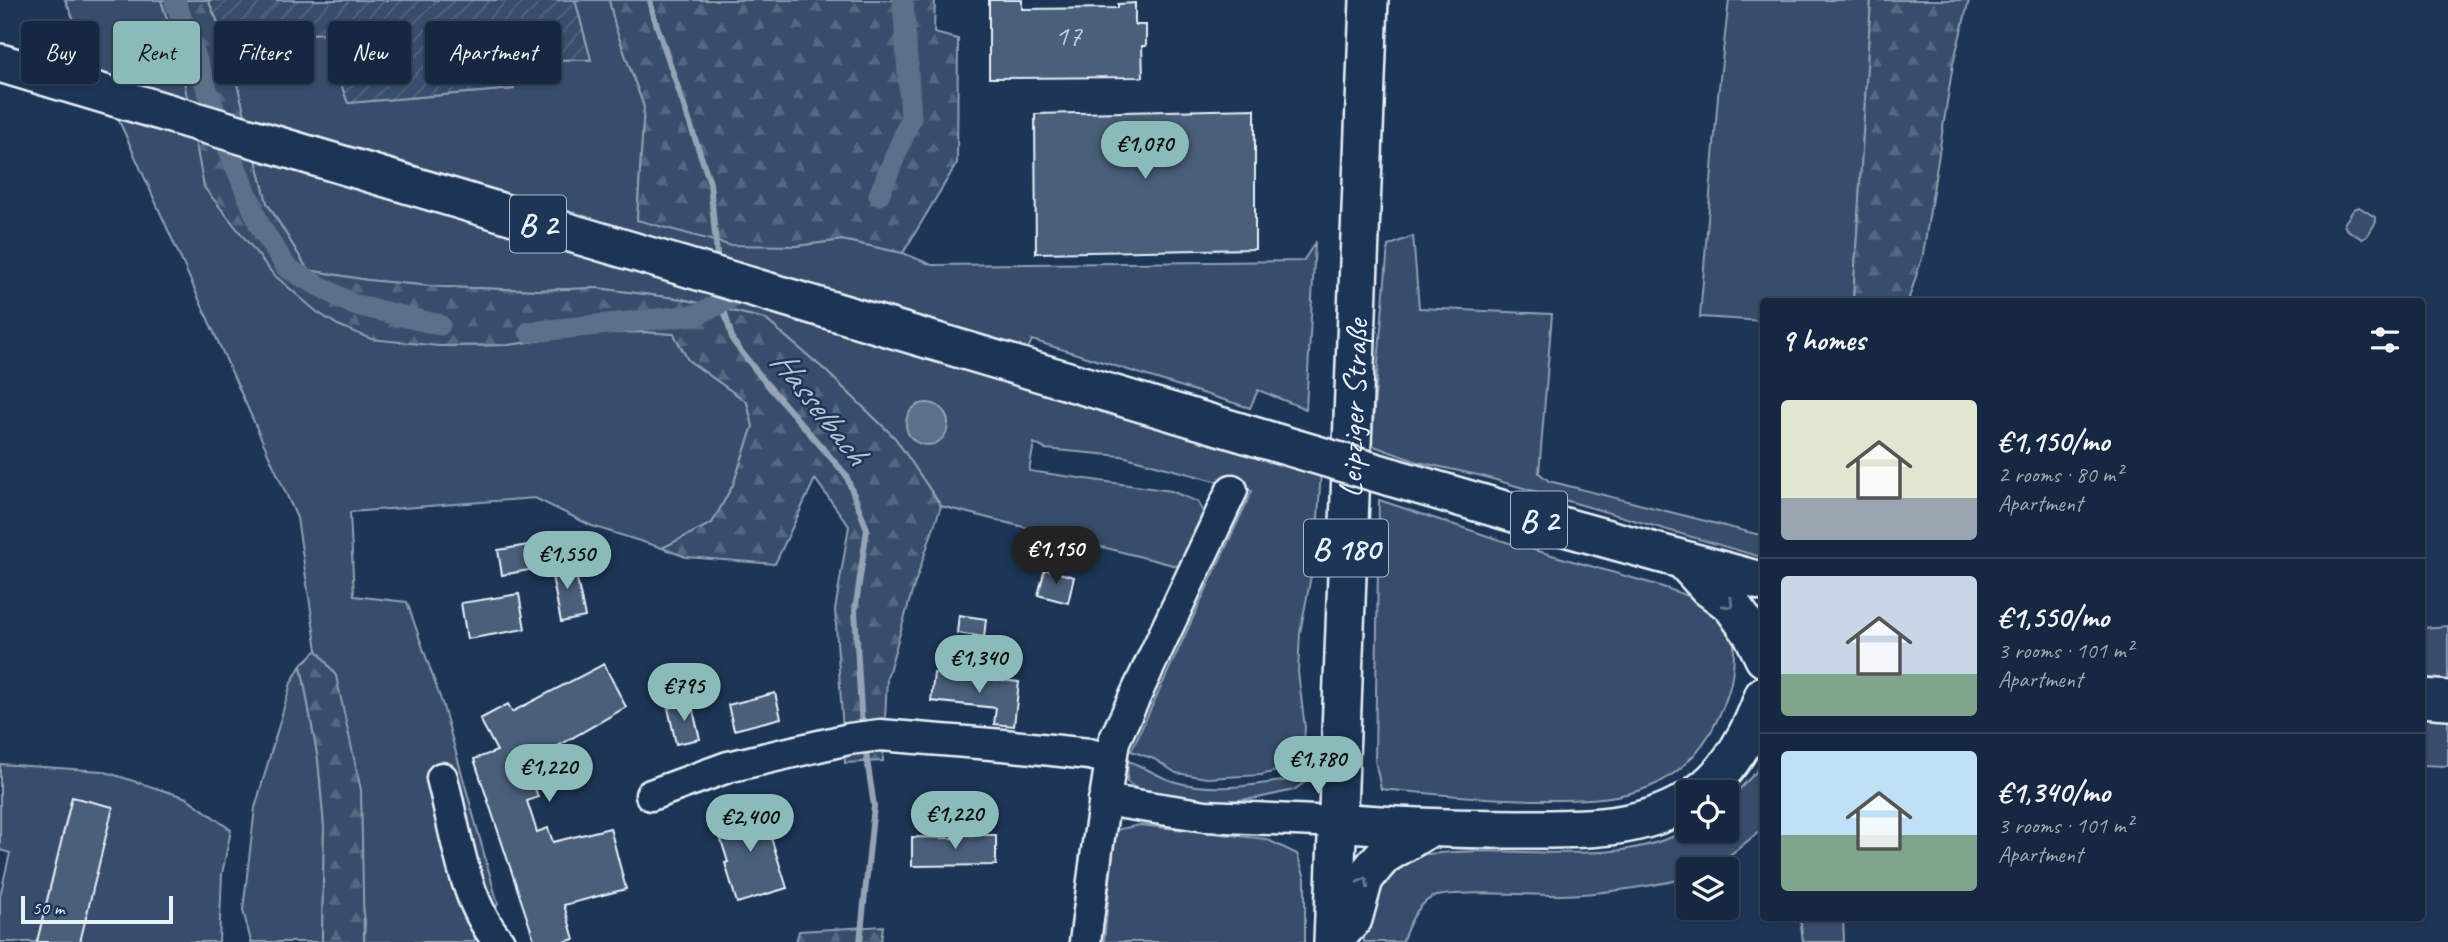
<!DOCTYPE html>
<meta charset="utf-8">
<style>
:root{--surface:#162841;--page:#23344c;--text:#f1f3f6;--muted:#9ea6b1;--line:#35445a;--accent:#8bbbb9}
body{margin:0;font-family:Caveat,sans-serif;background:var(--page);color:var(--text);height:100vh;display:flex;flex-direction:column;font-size:26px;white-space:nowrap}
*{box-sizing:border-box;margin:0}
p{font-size:23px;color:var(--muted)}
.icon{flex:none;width:38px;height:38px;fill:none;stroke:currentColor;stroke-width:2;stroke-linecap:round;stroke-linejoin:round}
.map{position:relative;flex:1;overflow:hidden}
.details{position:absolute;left:1760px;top:298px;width:665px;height:623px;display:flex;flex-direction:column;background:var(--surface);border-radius:7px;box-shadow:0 2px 5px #0004,0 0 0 2px var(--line)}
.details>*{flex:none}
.top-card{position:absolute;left:21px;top:21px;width:665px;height:63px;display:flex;gap:14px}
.controls{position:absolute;left:1676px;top:780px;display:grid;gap:14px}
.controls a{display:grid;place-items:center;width:63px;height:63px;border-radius:7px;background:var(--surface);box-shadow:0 2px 5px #0004,0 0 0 2px var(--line);font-size:35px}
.scale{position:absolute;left:21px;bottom:18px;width:152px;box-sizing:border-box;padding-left:7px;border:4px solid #e8f1f8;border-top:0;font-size:19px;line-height:24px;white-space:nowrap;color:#e8f1f8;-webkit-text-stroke:5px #1d3557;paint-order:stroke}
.price{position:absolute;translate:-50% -60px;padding:0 16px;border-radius:24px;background:var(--accent);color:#111;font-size:23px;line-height:46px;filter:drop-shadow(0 2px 4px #0008)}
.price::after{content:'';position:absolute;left:50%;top:42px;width:21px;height:16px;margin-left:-10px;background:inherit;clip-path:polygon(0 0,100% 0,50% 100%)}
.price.current{background:#222;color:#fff}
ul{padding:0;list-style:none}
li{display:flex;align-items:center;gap:21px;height:175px;padding:0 21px}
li+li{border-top:2px solid var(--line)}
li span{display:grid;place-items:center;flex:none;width:196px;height:140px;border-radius:7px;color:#555}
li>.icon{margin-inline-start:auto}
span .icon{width:84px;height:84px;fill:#fffc;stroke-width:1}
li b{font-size:30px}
h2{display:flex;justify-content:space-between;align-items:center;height:84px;padding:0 21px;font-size:30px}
.chip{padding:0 24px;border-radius:7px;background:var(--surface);box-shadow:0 2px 5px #0004,0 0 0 2px var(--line);font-size:24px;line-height:63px}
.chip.current{background:var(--accent);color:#111}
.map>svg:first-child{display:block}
</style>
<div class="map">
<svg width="2448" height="942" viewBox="0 0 2448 942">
<defs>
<pattern id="forest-firs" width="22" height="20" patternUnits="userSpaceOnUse" patternTransform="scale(1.75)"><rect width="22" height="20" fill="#374d6c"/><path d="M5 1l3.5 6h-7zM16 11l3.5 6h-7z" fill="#546782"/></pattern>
<pattern id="garden-furrows" width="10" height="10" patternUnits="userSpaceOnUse" patternTransform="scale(1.75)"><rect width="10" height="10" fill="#374d6c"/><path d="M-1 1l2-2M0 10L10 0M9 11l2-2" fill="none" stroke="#546782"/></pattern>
</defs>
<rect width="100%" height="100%" fill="#1d3557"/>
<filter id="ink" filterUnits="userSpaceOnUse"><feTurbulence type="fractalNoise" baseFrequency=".0143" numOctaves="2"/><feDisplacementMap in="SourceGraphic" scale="14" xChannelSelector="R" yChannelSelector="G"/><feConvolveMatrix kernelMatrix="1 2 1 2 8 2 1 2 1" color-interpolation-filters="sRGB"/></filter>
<g filter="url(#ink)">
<path fill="#374d6c" stroke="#909fb2" stroke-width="2" d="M65 0H161L180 60 273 274 439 346 508 345 592 333 644 332 674 334 688 360 747 402 753 426 733 485 712 524 662 548 592 526 535 498 350 512 354 596 407 602 443 706 498 904 473 942H364L365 922 336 676 317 650 297 518Z
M575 0H609L616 29 644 107 637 220 796 246 842 240 903 253 932 265 1303 261 1315 243 1306 409 1258 390 1250 408 1032 340 1014 379 1321 470 1316 550 1300 633 1298 672 1305 728 1303 753 1284 769 1261 775 1207 778 1176 773 1154 759 1131 751 1252 491 1122 456 1045 449 1034 443 1029 471 1171 491 1198 502 1205 516 1181 567 941 506 895 438 826 371 765 319 682 299 597 288 538 290 441 287 367 280 308 270 267 203 226 40 322 33 348 103 513 89 509 59 591 60Z
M1729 0H1871L1853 301H1764V321L1700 317 1718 96Z
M2359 207 2375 217 2376 222 2367 236 2362 239 2346 229 2344 224 2354 209Z
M1413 236 1419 308 1552 314 1539 473 1549 481 1764 536V558L1482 476 1418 462 1371 445 1388 246Z
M1379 500 1506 542 1657 585 1694 598 1734 633C1735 674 1732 693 1712 730 1696 757 1672 780 1641 790 1610 800 1577 800 1546 800 1491 800 1436 794 1381 789L1375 760Z
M2448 626V680L2422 677V628Z
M301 665 318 759 324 826 322 942H251L243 910 255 808 291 683Z
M2422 705 2448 707V766L2422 765Z
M1764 759V827C1743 845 1718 870 1689 870L1688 878C1646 887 1603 894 1560 895 1535 896 1449 889 1431 898 1416 906 1408 927 1402 942H1364C1364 905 1363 903 1388 875 1393 871 1398 863 1403 859 1412 854 1429 854 1440 853 1522 844 1613 870 1689 829V831H1727V802L1756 772Z
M1128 761C1143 766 1157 776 1172 781 1220 795 1264 782 1312 777L1294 790 1258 798 1197 804 1150 798 1127 782Z
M0 764 102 771 187 798 231 830 222 874 219 942H80L72 798 37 942H0V896L10 853 0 850Z
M1140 825 1266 839 1297 854 1305 878V942H1104L1115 830Z
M1800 917H1843L1844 942H1803Z"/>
<path fill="url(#forest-firs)" stroke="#909fb2" stroke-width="2" d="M161 0H208L226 40 267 203 308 270 367 280 441 287 538 290 597 288 682 299 765 319 826 371 895 438 941 506 912 592 887 678 883 761 845 763 835 610 849 526 815 479 775 564 686 557 662 548 712 523 733 485 753 426 747 402 688 360 674 334 644 332 592 333 508 345 439 346 371 339 338 325 317 312 273 274 204 187 180 60Z
M609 0H935L934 33 958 39 957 163 903 253 842 240 796 246 729 245 637 220 644 107 616 29Z
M1871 0H1969L1953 64 1923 255 1908 301H1853Z
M317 650 336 676 361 790 364 942H322L324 826 318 759 301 665Z
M883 926 881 942H796L799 931Z"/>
<path fill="url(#garden-furrows)" stroke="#909fb2" stroke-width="2" d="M208 0H575L591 60 510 59 514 89 348 103 322 33 226 40Z"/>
<path fill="#5d7089" stroke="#95a4b5" stroke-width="2" d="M906 424a21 21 0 1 1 42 0a21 21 0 1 1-42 0Z"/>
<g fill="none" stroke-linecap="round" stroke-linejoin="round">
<path stroke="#95a4b5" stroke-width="6" d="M650 0 654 17 710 183 718 265
M721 290 722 303 733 341 765 382 846 475 867 529 855 611 862 728
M860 942 874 806 865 746"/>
<path stroke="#5d7089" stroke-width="21" d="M175 0 229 150 260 226 287 268 352 304 440 325
M879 195 911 118 903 0
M529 332 696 315 755 287"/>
</g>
<path fill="#495e7a" stroke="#e8f1f8" stroke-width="2" d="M989 0H1022V9L1118 8V4L1135 3V25H1146V46H1142L1143 77 989 78Z
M1255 109V249L1036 253 1035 114Z
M546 542 550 566 502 575 498 550Z
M573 560 585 617 561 622 550 566Z
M1045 569 1074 577 1068 603 1038 595Z
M519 594 525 629 467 639 461 603Z
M959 615 986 619 984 637 957 633Z
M604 664 626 707 527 764 538 797 527 801 537 832 548 828 553 842 610 828 626 889 564 905 574 939 564 942H535L474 759 497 751 480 719 508 704 512 712Z
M934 673 1019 682 1014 726 994 724 996 708 931 701Z
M775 693 781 718 734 730 728 705Z
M691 702 700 739 676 744 668 708Z
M72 797 113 807 80 942H37Z
M760 803 787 888 737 903 725 863 728 862 714 818Z
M955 835H996V865L912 866V837L955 838Z"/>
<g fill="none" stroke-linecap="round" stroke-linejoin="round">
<g stroke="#e8f1f8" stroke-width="35">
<path id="minor" d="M442 778C456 831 463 900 499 942
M651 795 728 767 849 739 880 735 1003 745 1089 754 1110 759
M1104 800 1206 816 1337 822
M1085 942 1097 850 1114 741 1232 490"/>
</g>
<g stroke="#e8f1f8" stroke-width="42">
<g id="major">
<path d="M0 63 1263 439"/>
<path d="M1391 477 1521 515 1764 582"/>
<path d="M1686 563 1708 587 1731 604 1753 635 1764 658"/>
<path d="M2422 698 2448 700"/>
<path d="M1699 793C1732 769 1751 732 1764 695"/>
<path d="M1337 822C1397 827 1457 829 1518 829 1576 829 1638 832 1689 800"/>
<path d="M1341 932 1353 919 1364 879 1376 864 1384 855 1427 829"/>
<path id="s1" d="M1333 942 1369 0"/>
</g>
</g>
<use href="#minor" stroke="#1d3557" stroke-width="30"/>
<use href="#major" stroke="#1d3557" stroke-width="37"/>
<g stroke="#e8f1f8" stroke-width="42" stroke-linecap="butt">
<path id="major-bridge" d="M1263 439 1391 477"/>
</g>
<use href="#major-bridge" stroke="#1d3557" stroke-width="37"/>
</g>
<defs><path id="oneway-chevron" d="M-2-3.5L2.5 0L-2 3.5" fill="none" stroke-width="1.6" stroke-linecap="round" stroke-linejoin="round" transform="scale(1.75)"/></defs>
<g stroke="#64778f">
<use href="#oneway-chevron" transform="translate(1729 604) rotate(45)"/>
<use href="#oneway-chevron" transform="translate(1364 882) rotate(-62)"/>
</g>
</g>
<g text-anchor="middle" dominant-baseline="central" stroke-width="5" stroke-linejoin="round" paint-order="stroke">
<g font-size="30" fill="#c0ccd8">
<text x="1068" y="35">17</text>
</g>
<g fill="#1d3557" stroke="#abb9c8" stroke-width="2">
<rect x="510" y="195.5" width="56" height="57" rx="5"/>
<rect x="1511" y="491.5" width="56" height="57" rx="5"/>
<rect x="1304" y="519.5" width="84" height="57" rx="5"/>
</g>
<g font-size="32" font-weight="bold" fill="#e8f1f8">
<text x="538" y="224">B 2</text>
<text x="1539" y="520">B 2</text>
<text x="1346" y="548">B 180</text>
</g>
<g font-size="33" fill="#e8f1f8" stroke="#1d3557">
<text stroke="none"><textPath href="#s1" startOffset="534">Leipziger Straße</textPath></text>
</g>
<g font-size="35" font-style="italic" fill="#b7c4d1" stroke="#1d3557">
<text transform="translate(820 407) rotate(52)">Hasselbach</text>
</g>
</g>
</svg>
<div class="controls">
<a><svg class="icon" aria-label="locate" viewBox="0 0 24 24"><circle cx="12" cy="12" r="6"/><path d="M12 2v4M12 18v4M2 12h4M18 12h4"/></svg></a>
<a><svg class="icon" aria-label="layers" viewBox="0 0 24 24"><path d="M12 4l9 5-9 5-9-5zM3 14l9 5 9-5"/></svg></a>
</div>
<div class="scale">50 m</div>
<b class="price" style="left:1145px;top:181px">€1,070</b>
<b class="price current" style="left:1056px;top:586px">€1,150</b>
<b class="price" style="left:567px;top:591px">€1,550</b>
<b class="price" style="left:979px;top:695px">€1,340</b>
<b class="price" style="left:684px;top:723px">€795</b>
<b class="price" style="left:1318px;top:796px">€1,780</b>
<b class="price" style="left:549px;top:804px">€1,220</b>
<b class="price" style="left:955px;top:851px">€1,220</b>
<b class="price" style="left:750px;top:854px">€2,400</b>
<div class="top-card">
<a class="chip">Buy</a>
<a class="chip current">Rent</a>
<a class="chip">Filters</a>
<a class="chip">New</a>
<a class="chip">Apartment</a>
</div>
<section class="details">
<h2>9 homes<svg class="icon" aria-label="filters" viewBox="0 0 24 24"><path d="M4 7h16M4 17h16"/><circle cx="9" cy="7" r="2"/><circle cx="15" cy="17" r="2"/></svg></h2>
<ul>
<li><span style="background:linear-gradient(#dfe7d0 70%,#9aa5b1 0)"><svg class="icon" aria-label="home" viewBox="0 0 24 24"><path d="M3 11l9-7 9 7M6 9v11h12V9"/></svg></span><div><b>€1,150/mo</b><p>2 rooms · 80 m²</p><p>Apartment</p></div></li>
<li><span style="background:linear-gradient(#c9d6e8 70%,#7fa58c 0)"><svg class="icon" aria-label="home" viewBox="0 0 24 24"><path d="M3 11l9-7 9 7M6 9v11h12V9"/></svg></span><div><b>€1,550/mo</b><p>3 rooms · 101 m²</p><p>Apartment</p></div></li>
<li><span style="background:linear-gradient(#bfe0f5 60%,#7fa58c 0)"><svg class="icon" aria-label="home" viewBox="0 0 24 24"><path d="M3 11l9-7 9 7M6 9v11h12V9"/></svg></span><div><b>€1,340/mo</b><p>3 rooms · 101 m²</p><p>Apartment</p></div></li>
</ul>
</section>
</div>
